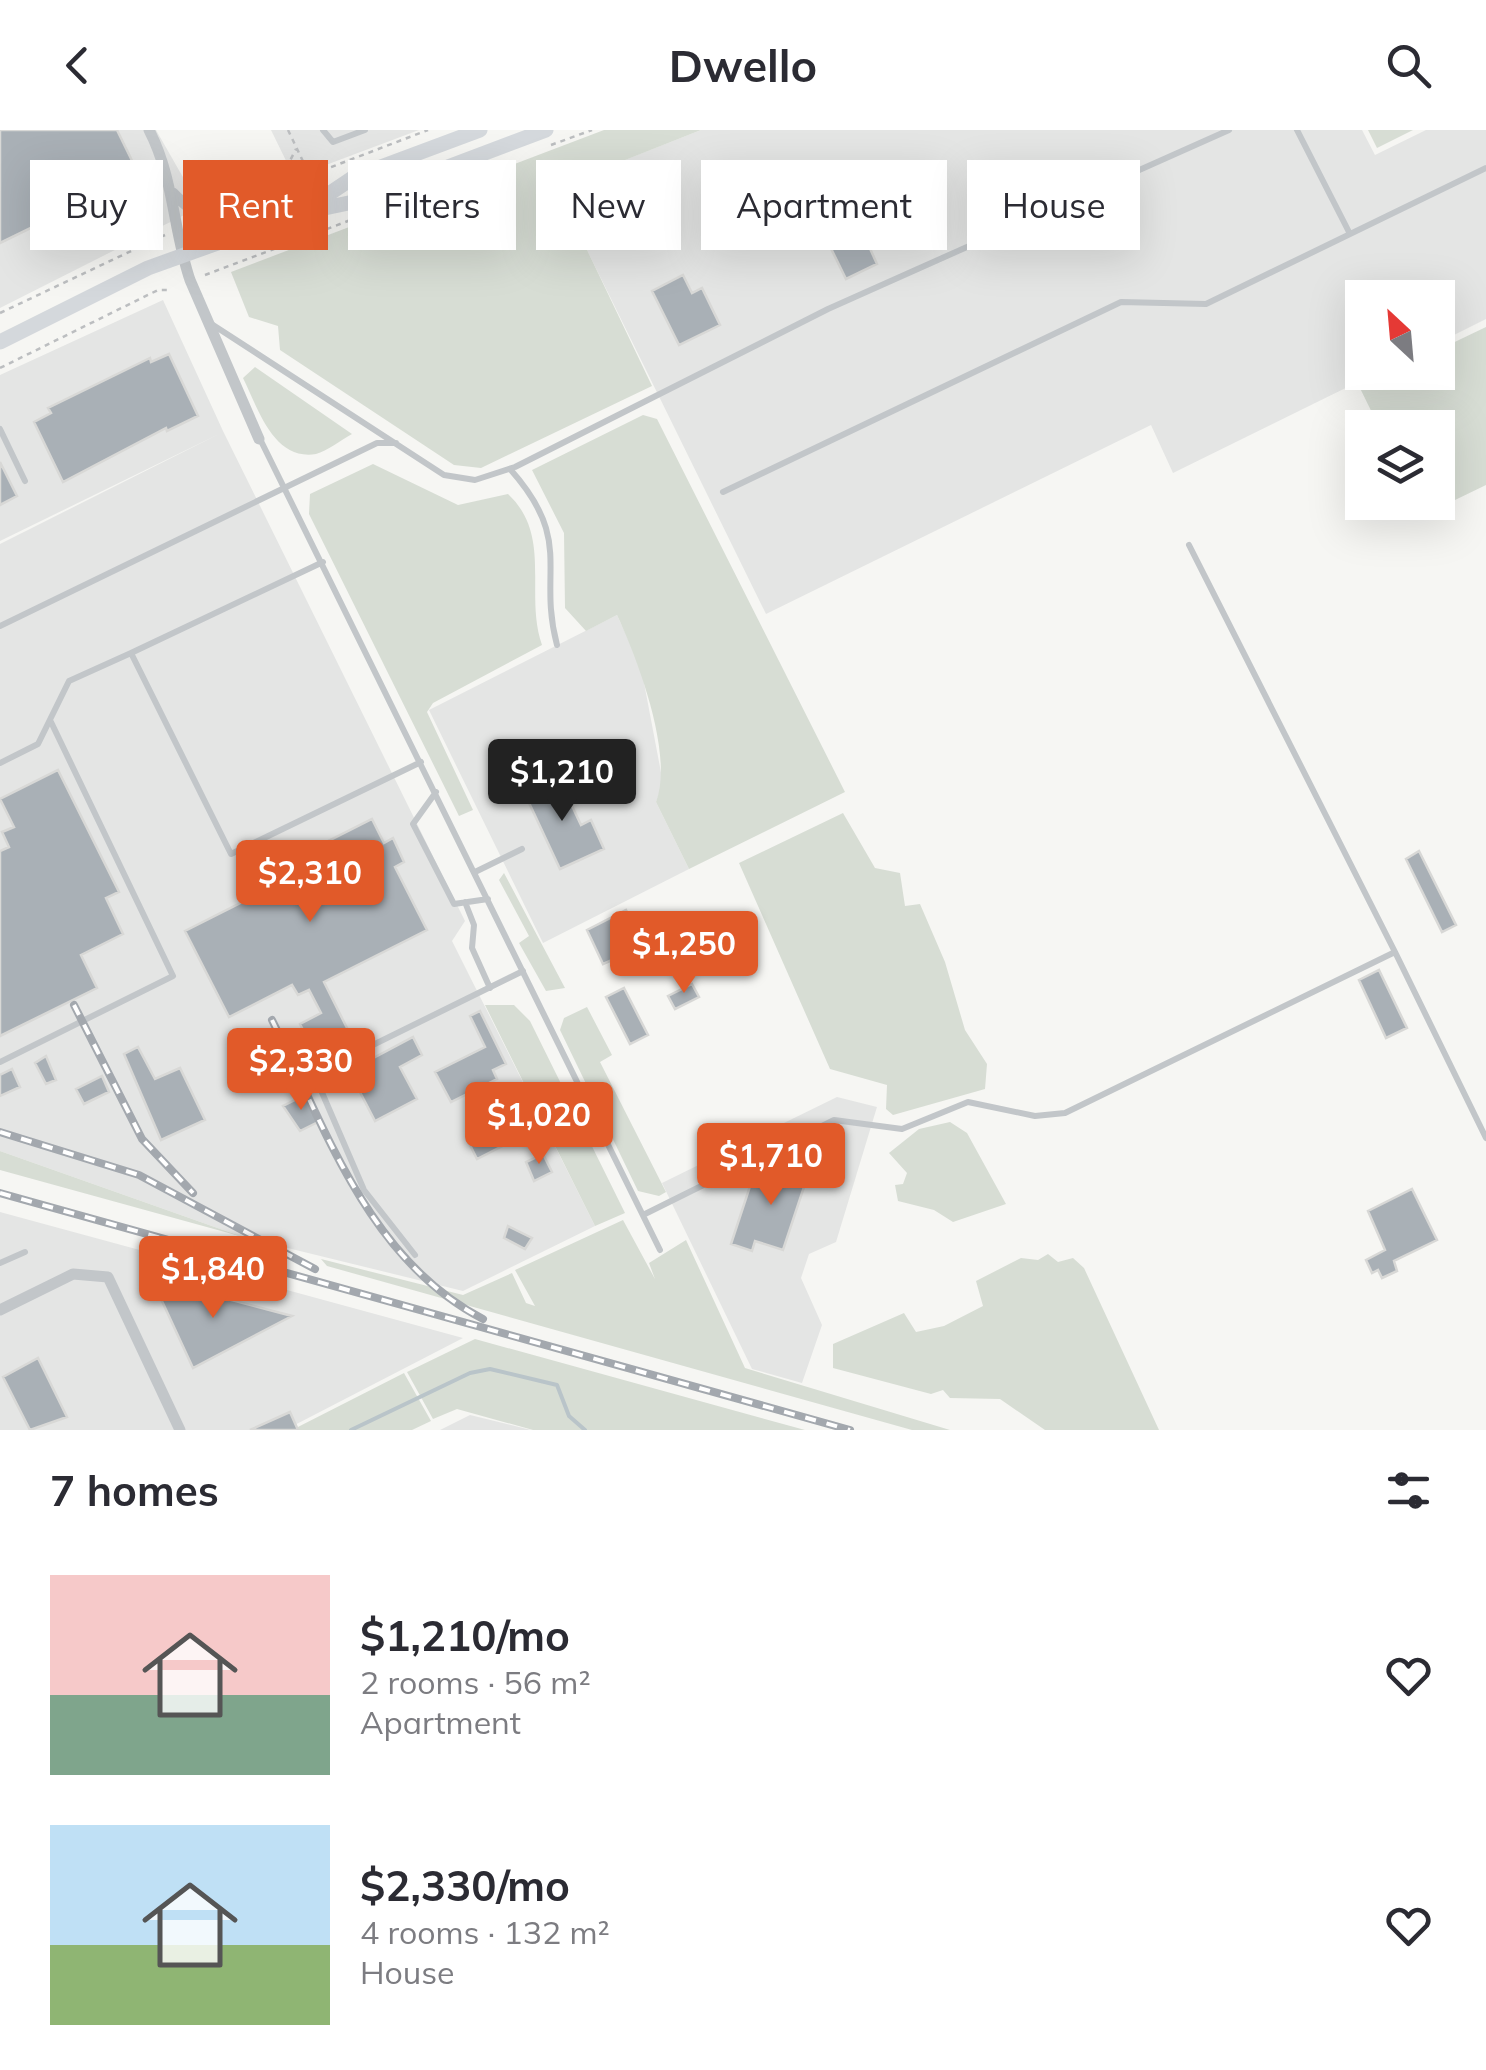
<!DOCTYPE html>
<meta charset="utf-8">
<style>
:root{--surface:#fff;--page:#f2f2f3;--text:#2b2b33;--muted:#7c7c81;--accent:#e15a29}
body{margin:0;font-family:Mulish,sans-serif;background:var(--page);color:var(--text);height:100vh;display:flex;flex-direction:column;font-size:38px;white-space:nowrap}
*{box-sizing:border-box;margin:0}
p{font-size:32px;color:var(--muted)}
.icon{flex:none;width:55px;height:55px;fill:none;stroke:currentColor;stroke-width:2;stroke-linecap:round;stroke-linejoin:round}
.map{position:relative;height:1300px;overflow:hidden}
.details{display:flex;flex-direction:column;background:var(--surface);flex:1}
.details>*{flex:none}
.hud{position:absolute;left:30px;top:30px;width:1428px;height:90px;display:flex;gap:20px}
.needle{width:65px;rotate:334deg}
.buttons{position:absolute;left:1345px;top:150px;display:grid;gap:20px}
.buttons a{display:grid;place-items:center;width:110px;height:110px;border-radius:0px;background:var(--surface);box-shadow:0 10px 40px #0002;font-size:50px}
.price{position:absolute;translate:-50% -85px;padding:0 22px;border-radius:10px;background:var(--accent);color:#fff;font-size:32px;line-height:65px;filter:drop-shadow(0 2px 5px #0008)}
.price::after{content:'';position:absolute;left:50%;top:60px;width:30px;height:22px;margin-left:-15px;background:inherit;clip-path:polygon(0 0,100% 0,50% 100%)}
.price.current{background:#222;color:#fff}
ul{padding:0;list-style:none}
li{display:flex;align-items:center;gap:30px;height:250px;padding:0 50px}
li span{display:grid;place-items:center;flex:none;width:280px;height:200px;border-radius:0px;color:#555}
li>.icon{margin-inline-start:auto}
span .icon{width:120px;height:120px;fill:#fffc;stroke-width:1}
li b{font-size:42px}
h2{display:flex;justify-content:space-between;align-items:center;height:120px;padding:0 50px;font-size:42px}
.chip{padding:0 35px;border-radius:0px;background:var(--surface);box-shadow:0 10px 40px #0002;font-size:35px;line-height:90px}
.chip.current{background:var(--accent);color:#fff}
header{display:flex;justify-content:space-between;align-items:center;height:130px;padding:0 50px;background:var(--surface);font-size:45px;font-weight:700}
.map>svg:first-child{display:block}
</style>
<header><svg class="icon" aria-label="back" viewBox="0 0 24 24"><path d="M15 5l-7 7 7 7"/></svg>Dwello<svg class="icon" aria-label="search" viewBox="0 0 24 24"><circle cx="10" cy="10" r="6"/><path d="M15 15l6 6"/></svg></header>
<div class="map">
<svg width="1486" height="1300" viewBox="0 0 1486 1300">
<rect width="100%" height="100%" fill="#f6f6f3"/>
<path fill="#e4e5e4" d="M0 0H156L200 77 0 178Z
M271 0H419L294 47Z
M701 0H1362L1375 25 1426 0H1486V189L1438 213V168H1362V242L1376 243 1173 343 1151 295 766 484 556 57Z
M163 170 223 301 465 791 452 811 595 1096 463 1161 243 1107 0 1021V414L219 304 0 411V245Z
M617 485 641 537 663 653 656 672 689 739 543 813 429 580Z
M837 967 877 977 836 1112 809 1124 801 1148 822 1195 802 1253 752 1239 662 1053Z
M0 1082 463 1208 285 1300H0Z
M470 1285 531 1300H440Z"/>
<path fill="#d7ddd4" d="M604 0H701L557 57 652 256 481 338 454 335 280 220 278 196 249 187 231 142Z
M1368 0H1413L1377 18Z
M1486 197V355L1422 386 1416 373 1438 372V298L1379 297 1357 252 1392 243 1438 242V220Z
M255 237 352 304C341 310 327 321 316 324 273 331 258 278 243 248Z
M643 285 657 289 845 662 689 739 656 672C674 625 638 530 617 485L586 501 565 478 564 403 532 340Z
M373 334 458 375 508 364C553 406 524 464 542 515L433 573 427 582 473 680 459 686 309 384 310 364Z
M843 683 875 738 900 743 905 776 920 774 945 832 965 900 987 934 985 959 893 985 886 979 887 955 830 939 739 733Z
M504 743 565 858 546 861 519 813 529 806 499 750Z
M485 875H514L530 891 625 1083 595 1096Z
M587 877 612 925 600 932 666 1062 659 1066 638 1061 560 900 564 888Z
M950 992 967 1003 1006 1074 953 1092 934 1080 898 1071 895 1055 903 1054 907 1043 889 1023 919 999Z
M0 1021 243 1107 0 1040Z
M623 1090 655 1149 649 1133 686 1110 745 1238 950 1300H912L327 1136 321 1129 463 1165 512 1143 526 1173 535 1176 515 1140Z
M1048 1124 1058 1132 1073 1128 1084 1138 1159 1300H1045L1000 1269 950 1268 943 1260 931 1264 833 1238V1214L904 1183 916 1202 944 1196 983 1176 976 1151 1021 1128 1038 1130Z
M475 1209 805 1300H533L457 1279 433 1289 407 1242Z
M404 1243 431 1291 412 1300H292Z"/>
<g fill="none" stroke-linecap="round" stroke-linejoin="round">
<path stroke="#b9c4c9" stroke-width="4" d="M351 1300 470 1243 490 1239 557 1255 569 1286 585 1300"/>
</g>
<path fill="#a9b0b6" stroke="#d8d8d6" stroke-width="2.5" d="M0 0H117L139 45 0 113Z
M849 72 877 134 846 149 817 90Z
M683 145 692 163 702 158 720 195 679 215 652 161Z
M169 224 198 286 167 301 166 298 63 352 34 292 51 283 48 278 150 228 151 232Z
M0 332 17 366 0 375Z
M58 640 119 762 106 768 123 804 81 825 97 858 0 906V721L9 717 2 702 14 697 0 669Z
M558 646 581 695 591 690 604 719 560 739 524 662Z
M372 689 384 713 393 708 404 732 395 737 427 800 324 852 348 900 333 908 330 902 317 909 313 903 306 906 300 894 321 883 309 860 298 865 292 855 229 887 185 801 256 765 249 751Z
M1419 721 1456 795 1442 802 1406 729Z
M626 780 644 816 603 834 587 800Z
M1379 840 1407 898 1386 908 1359 850Z
M692 854 699 867 675 879 668 866Z
M624 858 648 905 630 914 606 867Z
M480 881 506 934 493 940 497 949 451 972 435 942 485 917 470 886Z
M413 907 422 925 400 937 417 969 375 991 349 941Z
M138 917 155 949 180 938 205 990 161 1010 124 924Z
M46 926 56 950 46 954 35 933Z
M12 939 20 957 0 966V945Z
M102 946 109 962 84 974 76 959Z
M305 965 318 992 300 1001 283 976Z
M510 989 520 1007 477 1029 468 1011Z
M543 1024 552 1042 534 1051 526 1032Z
M787 1028 811 1036 783 1120 755 1111 752 1121 731 1114 753 1047 778 1055Z
M1412 1059 1437 1110 1394 1131 1397 1141 1382 1148 1378 1140 1372 1143 1366 1130 1385 1120 1368 1081Z
M508 1096 532 1108 525 1119 504 1108Z
M163 1152 292 1186 193 1238 155 1156Z
M38 1228 67 1287 30 1300 3 1247Z
M290 1282 298 1300H250Z"/>
<g fill="none" stroke-linecap="round" stroke-linejoin="round">
<path stroke="#bcbec0" stroke-width="2.5" stroke-dasharray="5 5" stroke-linecap="butt" d="M288 0 309 44
M551 15 592 0
M277 56 296 19
M219 80 428 0
M205 145 356 88
M0 183 165 105
M0 238 158 160H169"/>
<path stroke="#c2c6c9" stroke-width="6" d="M323 0 333 12 365 0
M1297 0 1350 104
M213 195 444 345 475 350 515 337 828 179 1229 0
M0 299 25 351
M260 309 660 1120
M510 339C575 412 537 440 557 515
M723 362 1121 172 1206 174 1486 38
M323 432 131 523 231 724 421 632
M0 496 377 313H396
M0 633 38 614 69 551 131 523
M436 662 413 694 454 774 488 769
M475 742 522 719
M465 772 474 795 472 818 490 858
M1395 822 1486 1008
M0 932 173 846 51 592
M643 1085 834 990 902 999 968 972 1035 986 1065 983 1395 822 1189 415
M415 1125 364 1060 314 944 523 841
M0 1133 25 1122"/>
<path stroke="#c2c6c9" stroke-width="11" d="M149 0C174 48 173 100 190 150L259 309
M173 63C203 94 221 98 262 92
M0 1180 73 1144 108 1147 180 1300"/>
<path stroke="#d4d8dc" stroke-width="15" d="M308 78 354 47 480 0
M0 212 148 138 301 83 358 71 546 0"/>
<g stroke="#a3a8ae" stroke-width="8">
<path id="rail" d="M74 875 142 1009 193 1063
M272 890C325 998 369 1130 483 1189
M0 1002 139 1045 315 1139
M0 1063 850 1300"/>
</g>
<use href="#rail" stroke="#fff" stroke-width="4" stroke-dasharray="11" stroke-linecap="butt"/>
</g>
</svg>
<div class="buttons">
<a><svg class="needle" viewBox="-14 -14 28 28"><path d="M0-13l5 13h-10z" fill="#e53935"/><path d="M0 13l5-13h-10z" fill="#7c7c81"/></svg></a>
<a><svg class="icon" aria-label="layers" viewBox="0 0 24 24"><path d="M12 4l9 5-9 5-9-5zM3 14l9 5 9-5"/></svg></a>
</div>
<b class="price current" style="left:562px;top:694px">$1,210</b>
<b class="price" style="left:310px;top:795px">$2,310</b>
<b class="price" style="left:684px;top:866px">$1,250</b>
<b class="price" style="left:301px;top:983px">$2,330</b>
<b class="price" style="left:539px;top:1037px">$1,020</b>
<b class="price" style="left:771px;top:1078px">$1,710</b>
<b class="price" style="left:213px;top:1191px">$1,840</b>
<div class="hud">
<a class="chip">Buy</a>
<a class="chip current">Rent</a>
<a class="chip">Filters</a>
<a class="chip">New</a>
<a class="chip">Apartment</a>
<a class="chip">House</a>
</div>
</div>
<section class="details">
<h2>7 homes<svg class="icon" aria-label="filters" viewBox="0 0 24 24"><path d="M4 7h16M4 17h16"/><circle cx="9" cy="7" r="2"/><circle cx="15" cy="17" r="2"/></svg></h2>
<ul>
<li><span style="background:linear-gradient(#f6c9c9 60%,#7fa58c 0)"><svg class="icon" aria-label="home" viewBox="0 0 24 24"><path d="M3 11l9-7 9 7M6 9v11h12V9"/></svg></span><div><b>$1,210/mo</b><p>2 rooms · 56 m²</p><p>Apartment</p></div><svg class="icon" aria-label="heart" viewBox="0 0 24 24"><path d="M12 20l-8-8c-3-5 5-10 8-4 3-6 11-1 8 4z"/></svg></li>
<li><span style="background:linear-gradient(#bfe0f5 60%,#8fb573 0)"><svg class="icon" aria-label="home" viewBox="0 0 24 24"><path d="M3 11l9-7 9 7M6 9v11h12V9"/></svg></span><div><b>$2,330/mo</b><p>4 rooms · 132 m²</p><p>House</p></div><svg class="icon" aria-label="heart" viewBox="0 0 24 24"><path d="M12 20l-8-8c-3-5 5-10 8-4 3-6 11-1 8 4z"/></svg></li>
</ul>
</section>
